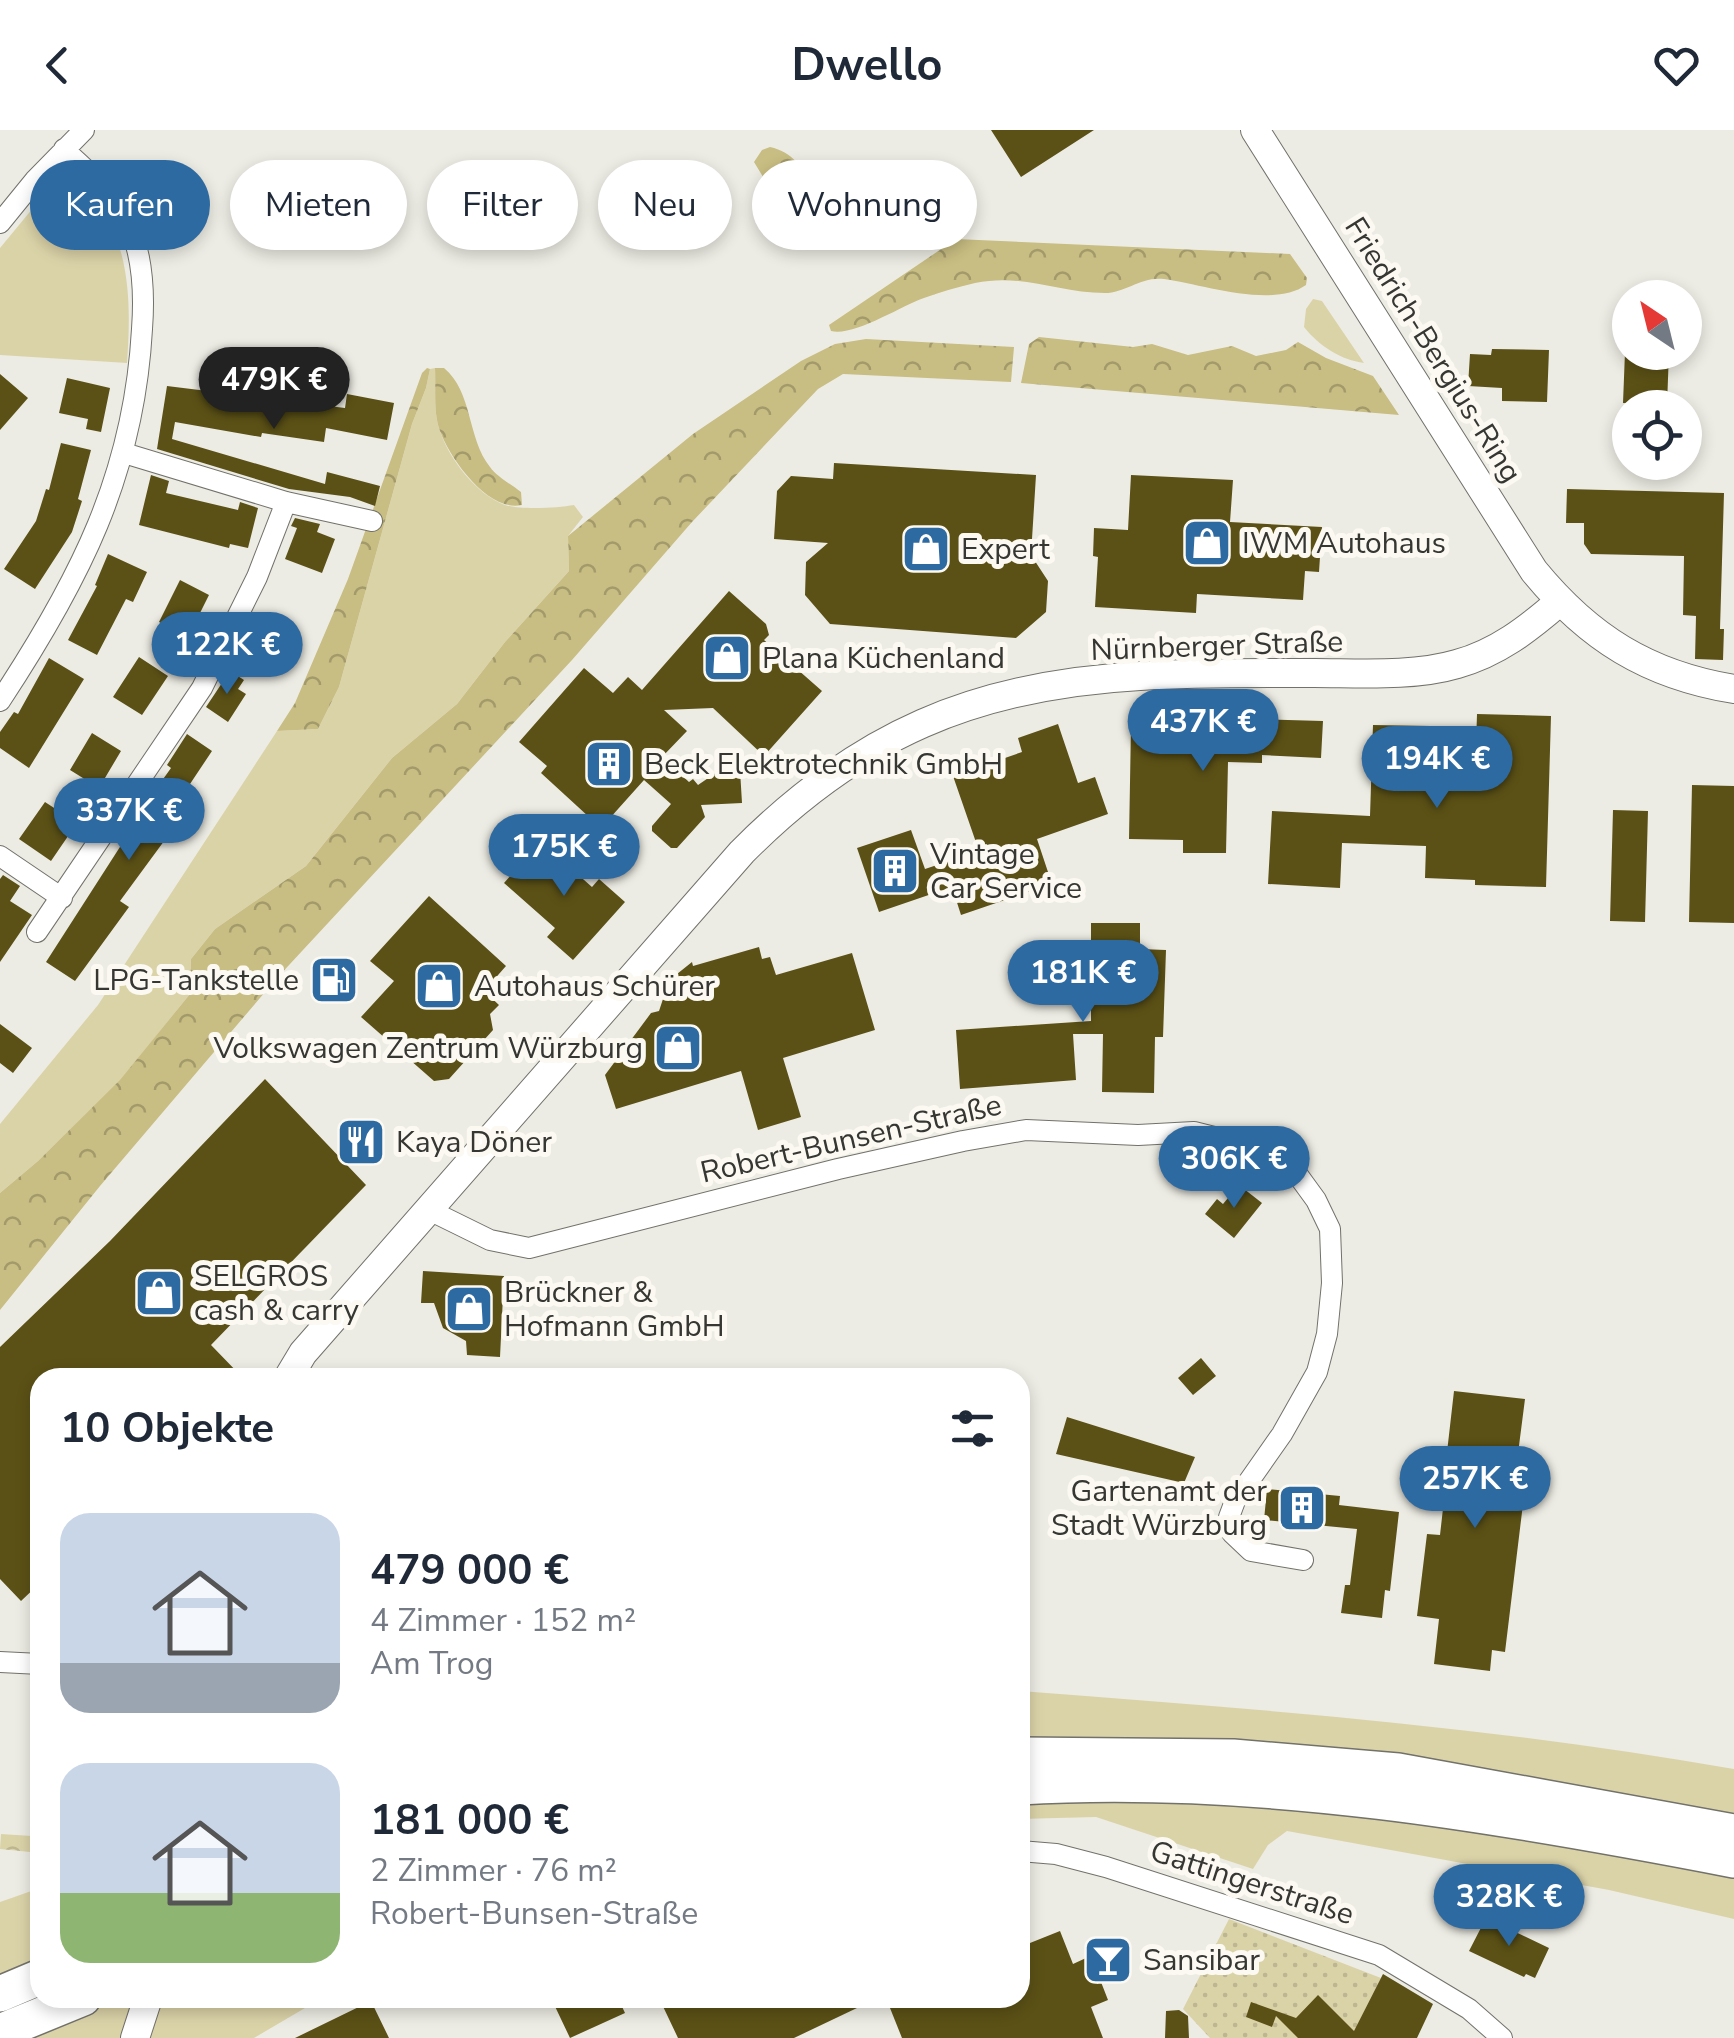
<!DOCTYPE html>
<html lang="de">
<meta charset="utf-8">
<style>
:root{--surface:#fff;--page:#f6f6f7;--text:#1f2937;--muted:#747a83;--accent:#2e6aa2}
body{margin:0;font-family:"Nunito Sans",sans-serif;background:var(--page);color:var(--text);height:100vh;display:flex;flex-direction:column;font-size:38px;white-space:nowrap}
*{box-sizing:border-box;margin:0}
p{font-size:32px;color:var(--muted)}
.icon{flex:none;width:55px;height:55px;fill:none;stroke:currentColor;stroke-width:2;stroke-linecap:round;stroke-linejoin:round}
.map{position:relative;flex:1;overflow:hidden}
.sheet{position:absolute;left:30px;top:1238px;width:1000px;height:640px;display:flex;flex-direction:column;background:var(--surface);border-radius:30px;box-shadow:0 5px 15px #0003}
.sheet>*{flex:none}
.top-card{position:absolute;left:30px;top:30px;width:1000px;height:90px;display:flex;gap:20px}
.needle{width:65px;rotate:325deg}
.buttons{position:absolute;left:1612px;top:150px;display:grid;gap:20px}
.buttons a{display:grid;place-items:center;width:90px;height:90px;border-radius:50%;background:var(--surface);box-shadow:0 5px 15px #0003;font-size:50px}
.price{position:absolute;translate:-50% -85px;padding:0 22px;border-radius:35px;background:var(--accent);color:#fff;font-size:32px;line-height:65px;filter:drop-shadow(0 2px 5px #0008)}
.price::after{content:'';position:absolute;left:50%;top:60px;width:30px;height:22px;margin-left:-15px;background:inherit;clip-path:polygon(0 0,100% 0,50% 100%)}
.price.selected{background:#222;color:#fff}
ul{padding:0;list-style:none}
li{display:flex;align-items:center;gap:30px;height:250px;padding:0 30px}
li span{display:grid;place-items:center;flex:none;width:280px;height:200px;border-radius:30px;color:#555}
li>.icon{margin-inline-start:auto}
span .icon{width:120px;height:120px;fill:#fffc;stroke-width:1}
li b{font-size:42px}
h2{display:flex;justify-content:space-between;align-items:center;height:120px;padding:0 30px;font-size:42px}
.chip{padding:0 35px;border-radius:45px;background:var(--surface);box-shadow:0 5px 15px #0003;font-size:35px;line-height:90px}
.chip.selected{background:var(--accent);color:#fff}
header{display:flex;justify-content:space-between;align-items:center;height:130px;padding:0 30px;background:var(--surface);font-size:45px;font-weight:700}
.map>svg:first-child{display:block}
</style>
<header><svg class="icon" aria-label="back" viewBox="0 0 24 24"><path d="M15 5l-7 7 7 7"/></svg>Dwello<svg class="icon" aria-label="heart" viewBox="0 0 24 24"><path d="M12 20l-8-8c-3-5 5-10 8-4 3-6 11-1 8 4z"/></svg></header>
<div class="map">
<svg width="1734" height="1908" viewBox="0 0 1734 1908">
<defs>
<pattern id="forest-crowns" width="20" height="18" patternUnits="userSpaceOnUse" patternTransform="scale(2.5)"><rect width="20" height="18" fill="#c8bd82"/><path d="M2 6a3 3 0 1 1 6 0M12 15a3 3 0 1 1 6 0" fill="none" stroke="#a39a6b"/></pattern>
<pattern id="park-crowns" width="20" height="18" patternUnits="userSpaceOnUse" patternTransform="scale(2.5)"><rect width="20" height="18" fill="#dbd3a8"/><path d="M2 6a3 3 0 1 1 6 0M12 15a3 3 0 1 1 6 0" fill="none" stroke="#bdb691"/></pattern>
<pattern id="garden-dots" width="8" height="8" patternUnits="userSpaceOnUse" patternTransform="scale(2.5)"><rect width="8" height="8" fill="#dbd3a8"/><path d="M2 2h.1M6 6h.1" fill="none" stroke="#bdb691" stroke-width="1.8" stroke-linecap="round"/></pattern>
</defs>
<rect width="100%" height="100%" fill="#edece4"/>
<path fill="#dbd3a8" d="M67 47C131 87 132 166 127 233L0 225V118L52 55Z
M1313 169 1322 171 1364 233C1341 230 1319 216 1304 197L1306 179Z
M435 238C436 258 433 283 440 301 449 329 477 365 505 375 521 380 557 378 574 375L583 387 568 406 569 441 505 512 457 574 392 628 306 736 215 799 191 829 190 864 120 951 38 1031 0 1063V994L98 875 277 601 318 599 339 557 412 294 426 258 430 239Z
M1020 1561C1258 1579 1498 1597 1734 1639V1789L1609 1760 1287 1701 1268 1715 1253 1739 1096 1687 1020 1689Z
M40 1758V1868H322L254 1908H0V1772Z"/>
<path fill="url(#forest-crowns)" d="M770 17C793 22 803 39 815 57L807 68 790 72 768 55 754 32 762 20Z
M956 109 1290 124 1307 148 1306 155C1272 179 1202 154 1164 149 1142 146 1125 163 1105 163 1058 163 1023 143 975 153 958 157 940 162 924 168 901 176 853 207 831 201L829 195Z
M1039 207 1133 217 1152 214 1188 225 1232 216 1256 226 1286 220 1298 212 1326 228 1373 246 1399 285 1021 253 1029 214Z
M866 209 1014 217 1011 252 843 244 818 259 692 392 572 530 277 848 100 1056 0 1180V1063L38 1031 120 950 190 864 191 829 215 799 306 736 392 628 457 574 505 512 569 441 568 406 693 304 801 231 835 214Z
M427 238 430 239 426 258 412 294 339 557 318 599 277 601 295 573 348 449 422 243Z
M435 238H444C473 262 467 308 490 337 497 347 511 354 521 362L522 375C489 383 450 329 440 301 433 283 436 258 435 238Z"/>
<path fill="url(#park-crowns)" d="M34 1694 40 1695V1723L0 1719 1 1704 32 1706Z"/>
<path fill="url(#garden-dots)" d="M1229 1789 1381 1848 1361 1888 1360 1908H1210L1183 1879Z"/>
<path fill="#5b5116" d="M991 0H1094L1021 47Z
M1492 219 1549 220 1547 272 1502 271V258L1468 256 1470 224 1491 225Z
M1625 222H1669L1667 275 1623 273Z
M0 244 28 268 0 300Z
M67 248 110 258 101 302 86 299 88 289 59 283Z
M167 256 345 278 347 264 394 273 387 310 326 298 324 312 262 303 261 307 175 292 172 309 325 354 327 342 380 356 375 376 350 367 289 359 157 319Z
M61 313 91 320 78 369 82 371 72 402 35 459 4 439 36 391 46 359 49 360Z
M834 333 1036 345 1031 425 1048 451 1046 482 1016 508 830 494 805 465 806 432 828 413 774 409 777 361 791 346 833 349Z
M151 345 169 351 166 363 238 380 240 372 258 378 248 418 230 414 229 418 139 395Z
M1131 345 1233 350 1230 392 1322 397 1319 442 1305 441 1303 470 1197 464 1196 483 1095 477 1098 427 1093 426 1094 398 1128 400Z
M1567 359 1724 363 1720 499H1724L1723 530 1695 529 1696 486 1683 485 1684 426 1591 424 1584 414V393H1566Z
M295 388 320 394 317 402 335 409 322 443 285 429 297 398 291 396Z
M108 424 147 442 133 472 126 469 97 525 68 510 97 456 95 455Z
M180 450 209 465 188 507 159 492Z
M729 461 766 494 769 505 764 510 822 561 764 626 713 578 664 580 687 601 662 627 689 652 693 649 698 655 717 642 740 640 742 673 701 675 705 687 677 718H671L652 701V696L671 674 644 650 601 698 541 643 547 636 519 612 584 538 613 563 628 547 642 560Z
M139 527 168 546 142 585 113 567Z
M49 528 84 549 29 638 0 618V602L14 582 18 584Z
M230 541 244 550 238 559 246 564 228 592 206 577Z
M1477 584 1551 586 1546 757 1475 755V750L1425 748 1426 716 1342 713 1340 758 1268 754 1272 681 1370 686 1373 595 1430 596 1429 646 1475 648Z
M1186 587 1323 591 1321 628 1262 625V633L1228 632 1226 723H1183V710L1129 709 1131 596 1186 597Z
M1058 594 1078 653 1095 647 1108 684 1037 709 1052 754 961 785 952 757 879 782 857 718 911 700 925 739 979 721 953 646 1022 622 1018 608Z
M92 603 121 621 99 658 70 640Z
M187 604 212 621 182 666 192 673 120 771 129 777 75 851 46 832 127 706 123 703 131 691 136 695 164 654 161 652 171 638 167 635Z
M1692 655 1734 656V793L1689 792Z
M45 672 77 693 51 731 19 709Z
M1613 680 1648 681 1645 792 1610 791Z
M541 712 592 757 599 749 625 772 573 830 547 807 555 798 504 753Z
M3 745 20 756 10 771 32 785 0 832V749Z
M429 766 506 836 484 861 499 875 490 884 493 900 449 949 434 951 361 887 394 851 370 831Z
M1091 793H1140V819L1166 820 1163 907H1155L1154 963 1102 962 1103 904H1073L1076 950 960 959 956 900 1091 891Z
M759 817 762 829 770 827 776 845 852 823 875 900 783 928 801 987 758 1000 741 941 616 979 605 945 651 883 659 881 666 860 677 844 692 832 693 836Z
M0 894 32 918 13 943 0 933Z
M265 949 366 1055 211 1215 243 1248H40V1453L21 1471 0 1449V1217L110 1111Z
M1239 1055 1262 1073 1234 1108 1205 1084 1217 1069 1223 1074Z
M423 1141 504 1146 500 1227 467 1225 466 1211 443 1198 434 1173H421Z
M1201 1228 1216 1246 1193 1265 1178 1248Z
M1454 1261 1525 1269 1516 1339 1527 1341 1505 1522 1492 1520 1490 1541 1434 1534 1439 1489 1417 1486 1427 1404 1440 1405 1445 1361 1429 1359 1433 1330 1446 1331Z
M1067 1287 1195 1327 1184 1353 1056 1324Z
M1267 1359 1340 1366 1339 1375 1399 1382 1390 1461 1385 1460 1382 1488 1341 1483 1345 1455H1350L1357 1399 1264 1390Z
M1486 1788 1549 1818 1535 1848 1526 1844 1524 1847 1469 1821Z
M1060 1801 1073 1834 1086 1828 1097 1854 1101 1852 1108 1870 1091 1877 1103 1908H902L886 1868H962L966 1877 990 1868H1020V1817Z
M1383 1844 1433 1874 1417 1908H1298L1276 1886 1272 1897 1246 1887 1251 1872 1296 1888 1318 1865 1354 1901Z
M551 1868H618L625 1883 570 1908Z
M659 1868H878L794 1908H678Z
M371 1871 389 1908H295Z
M1179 1880 1188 1886 1189 1908H1165L1166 1881Z"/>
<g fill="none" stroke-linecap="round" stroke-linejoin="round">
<g stroke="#72716a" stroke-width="22">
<path id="street" d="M0 93 35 50 84 0
M124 323 286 372 372 391
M0 571C79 451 134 345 142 199 145 159 143 115 121 80 107 57 83 38 64 19
M0 726 62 768
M37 802 202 558 257 447 286 372
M427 1079 490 1110 529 1118 838 1039 963 1011 1026 1000 1138 1005 1194 1002 1258 1018 1292 1037 1316 1070 1330 1099 1332 1153 1327 1204 1317 1242 1282 1304 1235 1371 1229 1387 1232 1403 1251 1421 1303 1430
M0 1532 40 1534
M1020 1721 1056 1724 1106 1737 1379 1825 1469 1879 1502 1908"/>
</g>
<g stroke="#72716a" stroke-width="30">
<path id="secondary" d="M1255 0 1534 441C1589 508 1648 545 1734 559
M288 1248 303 1223 742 722C858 605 975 555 1140 546 1197 542 1256 543 1314 543 1359 543 1413 547 1457 534 1497 523 1528 499 1559 472
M135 1908 148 1868"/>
</g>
<g stroke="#72716a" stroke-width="38">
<path id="highway" d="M1020 1625 1233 1627 1398 1641 1734 1702
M1020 1657C1258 1643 1501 1685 1734 1730
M0 1864 40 1847
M0 1902 83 1868"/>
</g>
<use href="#street" stroke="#fff" stroke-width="20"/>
<use href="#secondary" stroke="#fff" stroke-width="28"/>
<use href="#highway" stroke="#fff" stroke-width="35"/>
</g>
<defs>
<g id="shop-square" transform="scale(2.5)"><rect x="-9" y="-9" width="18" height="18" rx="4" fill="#2e6aa2" stroke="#fbf9f1"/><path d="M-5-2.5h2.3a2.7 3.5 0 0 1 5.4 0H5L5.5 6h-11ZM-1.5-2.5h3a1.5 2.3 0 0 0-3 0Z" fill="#fff"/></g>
<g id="building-square" transform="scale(2.5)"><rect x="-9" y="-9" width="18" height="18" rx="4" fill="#2e6aa2" stroke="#fbf9f1"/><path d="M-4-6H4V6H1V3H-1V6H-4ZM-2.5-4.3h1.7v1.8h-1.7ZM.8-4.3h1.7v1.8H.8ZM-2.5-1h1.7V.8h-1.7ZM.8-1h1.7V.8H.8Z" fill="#fff"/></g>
<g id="fuel-square" transform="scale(2.5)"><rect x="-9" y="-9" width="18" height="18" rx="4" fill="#2e6aa2" stroke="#fbf9f1"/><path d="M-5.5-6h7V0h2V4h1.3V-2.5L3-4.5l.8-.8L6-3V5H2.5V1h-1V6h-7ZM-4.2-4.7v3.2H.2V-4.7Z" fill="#fff"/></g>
<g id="restaurant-square" transform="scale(2.5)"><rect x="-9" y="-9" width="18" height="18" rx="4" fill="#2e6aa2" stroke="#fbf9f1"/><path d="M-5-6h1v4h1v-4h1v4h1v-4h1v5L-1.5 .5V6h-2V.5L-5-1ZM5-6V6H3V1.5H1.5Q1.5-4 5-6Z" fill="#fff"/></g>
<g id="bar-square" transform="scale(2.5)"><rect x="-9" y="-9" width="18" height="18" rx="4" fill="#2e6aa2" stroke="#fbf9f1"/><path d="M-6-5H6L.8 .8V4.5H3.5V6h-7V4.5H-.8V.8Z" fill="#fff"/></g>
</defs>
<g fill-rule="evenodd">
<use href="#shop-square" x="1207" y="413"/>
<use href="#shop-square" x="926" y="419"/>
<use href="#shop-square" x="727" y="528"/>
<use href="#building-square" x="609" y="634"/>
<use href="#building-square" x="895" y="741"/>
<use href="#fuel-square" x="334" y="850"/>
<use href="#shop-square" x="439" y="856"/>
<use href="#shop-square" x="678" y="918"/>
<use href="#restaurant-square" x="361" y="1012"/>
<use href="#shop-square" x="159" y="1163"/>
<use href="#shop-square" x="469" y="1179"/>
<use href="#building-square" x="1302" y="1378"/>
<use href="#bar-square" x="1108" y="1830"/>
</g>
<g text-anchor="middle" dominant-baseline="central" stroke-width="10" stroke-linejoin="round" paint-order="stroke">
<g font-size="30" fill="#363633" stroke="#fbf9f1">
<text transform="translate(1433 220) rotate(58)">Friedrich-Bergius-Ring</text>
<text transform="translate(1217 516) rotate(-2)">Nürnberger Straße</text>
<text transform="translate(851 1009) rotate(-13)">Robert-Bunsen-Straße</text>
<text transform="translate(1252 1753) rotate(18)">Gattingerstraße</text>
</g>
<g font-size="30" fill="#363633" stroke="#fbf9f1" text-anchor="start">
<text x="1242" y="413">IWM Autohaus</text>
<text x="961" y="419">Expert</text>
<text x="762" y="528">Plana Küchenland</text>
<text x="644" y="634">Beck Elektrotechnik GmbH</text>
<text x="930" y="724">Vintage<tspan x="930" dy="34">Car Service</tspan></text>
<text x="299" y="850" text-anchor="end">LPG-Tankstelle</text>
<text x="474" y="856">Autohaus Schürer</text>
<text x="643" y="918" text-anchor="end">Volkswagen Zentrum Würzburg</text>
<text x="396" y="1012">Kaya Döner</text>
<text x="194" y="1146">SELGROS<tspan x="194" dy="34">cash &amp; carry</tspan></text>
<text x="504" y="1162">Brückner &amp;<tspan x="504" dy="34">Hofmann GmbH</tspan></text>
<text x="1267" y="1361" text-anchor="end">Gartenamt der<tspan x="1267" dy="34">Stadt Würzburg</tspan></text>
<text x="1143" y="1830">Sansibar</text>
</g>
</g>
</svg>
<div class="buttons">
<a><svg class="needle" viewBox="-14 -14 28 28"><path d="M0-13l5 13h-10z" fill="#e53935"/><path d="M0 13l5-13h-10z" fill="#747a83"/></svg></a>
<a><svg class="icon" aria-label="locate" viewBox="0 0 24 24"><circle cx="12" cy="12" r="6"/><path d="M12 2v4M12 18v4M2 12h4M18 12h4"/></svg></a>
</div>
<b class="price selected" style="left:274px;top:302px">479K €</b>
<b class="price" style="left:227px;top:567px">122K €</b>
<b class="price" style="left:1203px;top:644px">437K €</b>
<b class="price" style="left:1437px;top:681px">194K €</b>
<b class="price" style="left:129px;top:733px">337K €</b>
<b class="price" style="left:564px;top:769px">175K €</b>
<b class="price" style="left:1083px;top:895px">181K €</b>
<b class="price" style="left:1234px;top:1081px">306K €</b>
<b class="price" style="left:1475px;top:1401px">257K €</b>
<b class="price" style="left:1509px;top:1819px">328K €</b>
<div class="top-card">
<a class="chip selected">Kaufen</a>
<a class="chip">Mieten</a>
<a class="chip">Filter</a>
<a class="chip">Neu</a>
<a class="chip">Wohnung</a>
</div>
<section class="sheet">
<h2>10 Objekte<svg class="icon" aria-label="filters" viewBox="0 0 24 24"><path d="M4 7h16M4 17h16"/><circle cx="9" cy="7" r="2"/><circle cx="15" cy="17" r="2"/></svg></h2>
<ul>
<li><span style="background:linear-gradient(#c9d6e8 75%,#9aa5b1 0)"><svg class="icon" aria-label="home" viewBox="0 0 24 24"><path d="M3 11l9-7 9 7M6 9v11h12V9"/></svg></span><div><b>479 000 €</b><p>4 Zimmer · 152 m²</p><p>Am Trog</p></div></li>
<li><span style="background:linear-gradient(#c9d6e8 65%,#8fb573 0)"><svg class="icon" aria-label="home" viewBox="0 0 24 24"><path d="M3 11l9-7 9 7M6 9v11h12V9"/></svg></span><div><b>181 000 €</b><p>2 Zimmer · 76 m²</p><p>Robert-Bunsen-Straße</p></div></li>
</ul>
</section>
</div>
